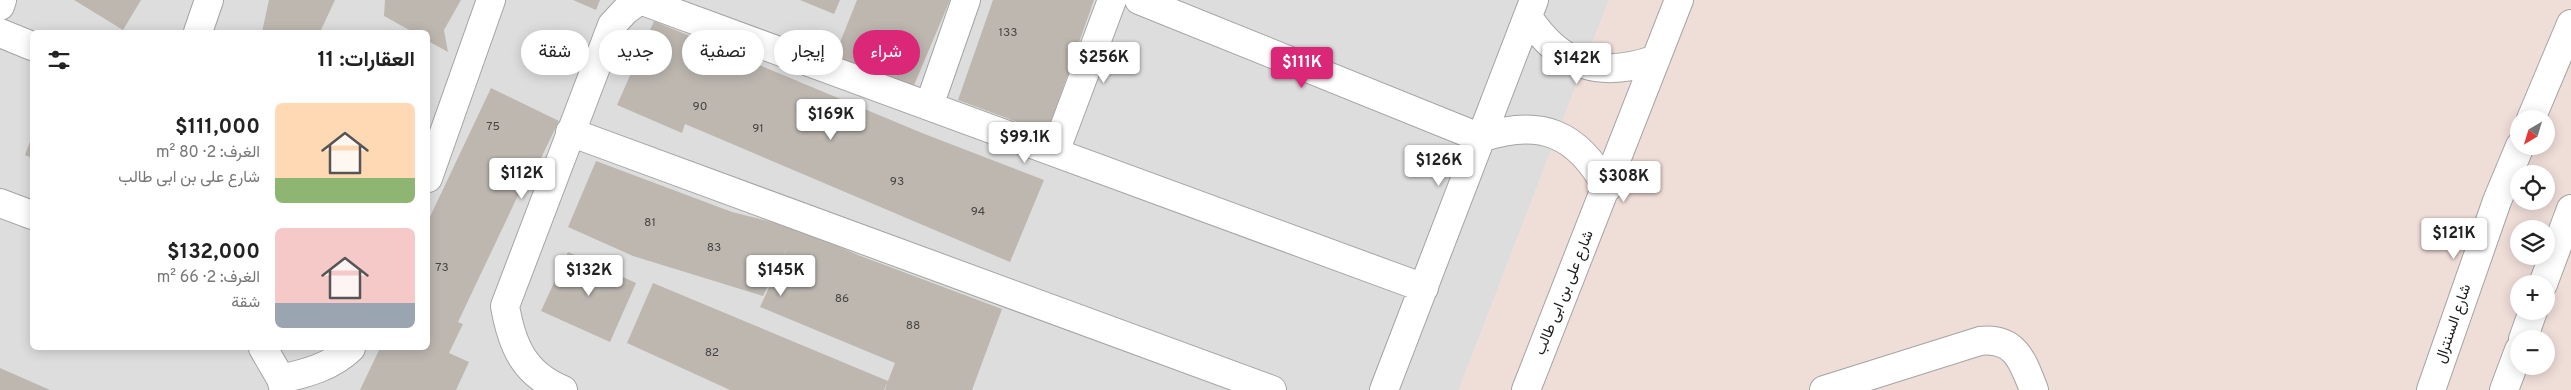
<!DOCTYPE html>
<html lang="ar">
<meta charset="utf-8">
<style>
:root{--surface:#fff;--page:#f2f2f2;--text:#222;--muted:#767676;--accent:#db2777}
body{margin:0;font-family:Overpass,Vazirmatn,sans-serif;background:var(--page);color:var(--text);direction:rtl;height:100vh;display:flex;flex-direction:column;font-size:19px;white-space:nowrap}
*{box-sizing:border-box;margin:0}
p{font-size:16px;color:var(--muted)}
.icon{flex:none;width:28px;height:28px;fill:none;stroke:currentColor;stroke-width:2;stroke-linecap:round;stroke-linejoin:round}
.map{position:relative;flex:1;overflow:hidden;direction:ltr}
.panel{position:absolute;left:30px;top:30px;width:400px;height:320px;display:flex;flex-direction:column;background:var(--surface);border-radius:8px;box-shadow:0 2px 12px #0003;direction:rtl}
.panel>*{flex:none}
.top-card{position:absolute;left:445px;top:30px;width:475px;height:45px;direction:rtl;display:flex;gap:10px}
.needle{width:32px;rotate:218deg}
.fabs{position:absolute;left:2510px;top:110px;display:grid;gap:10px}
.fabs a{display:grid;place-items:center;width:45px;height:45px;border-radius:50%;background:var(--surface);box-shadow:0 2px 12px #0003;font-size:25px}
.price{position:absolute;translate:-50% -42px;padding:0 11px;border-radius:5px;background:#fff;color:#222;font-size:16px;line-height:32px;filter:drop-shadow(0 1px 2px #0008)}
.price::after{content:'';position:absolute;left:50%;top:30px;width:15px;height:11px;margin-left:-8px;background:inherit;clip-path:polygon(0 0,100% 0,50% 100%)}
.price.active{background:var(--accent);color:#fff}
ul{padding:0;list-style:none}
li{display:flex;align-items:center;gap:15px;height:125px;padding:0 15px}
li span{display:grid;place-items:center;flex:none;width:140px;height:100px;border-radius:8px;color:#555}
li>.icon{margin-inline-start:auto}
span .icon{width:60px;height:60px;fill:#fffc;stroke-width:1}
li b{font-size:21px}
h2{display:flex;justify-content:space-between;align-items:center;height:60px;padding:0 15px;font-size:21px}
.pill{padding:0 18px;border-radius:22px;background:var(--surface);box-shadow:0 2px 12px #0003;font-size:18px;line-height:45px}
.pill.active{background:var(--accent);color:#fff}
.map>svg:first-child{display:block}
</style>
<div class="map">
<svg width="2571" height="390" viewBox="0 0 2571 390">
<rect width="100%" height="100%" fill="#f0eee7"/>
<path fill="#dedddd" fill-rule="evenodd" d="M0 0H1609L1459 390H0ZM32 32H428V348H32Z"/>
<path fill="#efddd8" fill-rule="evenodd" d="M1609 0H2571V390H1459ZM2519 119H2546V146H2519ZM2519 174H2546V201H2519ZM2519 229H2546V256H2519ZM2519 284H2546V311H2519ZM2519 339H2546V366H2519Z"/>
<path fill="#bdb7b0" d="M74 0H141L123 30Z
M269 0H335L320 32H262Z
M385 0H461L444 30 448 52 428 41V32H413L384 16Z
M573 0H600L596 10Z
M800 0H840L834 14Z
M857 0H950L912 90 833 60Z
M993 0H1094L1047 133 958 100Z
M654 21 922 133 1044 180 1010 262 685 124 682 133 617 105Z
M491 88 559 121 527 187 523 185 458 322 463 324 449 353 469 362 456 390H360L380 348H428V221Z
M32 136V158L25 155Z
M596 161 732 212 797 228 858 255 1002 309 972 390H885L887 383 884 390H730L627 343 653 283 888 381 895 363 760 307 788 246 763 296 633 256 568 227Z
M568 252 636 283 610 342 541 311Z
M0 368 50 390H0Z"/>
<g fill="none" stroke-linecap="round" stroke-linejoin="round">
<g stroke="#a4a4a4" stroke-width="30">
<path id="minor" d="M640 0 1424 288
M1139 0 1481 138C1540 118 1578 133 1607 188
M0 6 2 0
M1528 17C1561 67 1601 79 1656 59
M198 32 209 0
M0 33 32 46
M929 106 966 0
M2531 119 2571 24
M570 132 1272 390
M1055 152 1112 0
M428 178 491 0
M0 203 32 215
M2543 284 2571 209
M2523 339 2533 311
M263 348 281 379 284 390
M281 379C307 373 331 367 351 348
M563 390C524 374 512 346 505 306L612 25 626 10 640 0
M1384 390 1534 0
M1526 390 1679 0
M1824 390 1980 341C2016 337 2023 362 2034 390
M2431 390 2497 201 2520 146
M2504 390 2519 350"/>
</g>
<use href="#minor" stroke="#fff" stroke-width="28"/>
</g>
<g text-anchor="middle" dominant-baseline="central" stroke-width="4" stroke-linejoin="round" paint-order="stroke">
<g font-size="12" fill="#474644">
<text x="1008" y="33">133</text>
<text x="700" y="107">90</text>
<text x="493" y="127">75</text>
<text x="758" y="129">91</text>
<text x="897" y="182">93</text>
<text x="978" y="212">94</text>
<text x="650" y="223">81</text>
<text x="714" y="248">83</text>
<text x="442" y="268">73</text>
<text x="842" y="299">86</text>
<text x="913" y="326">88</text>
<text x="712" y="353">82</text>
</g>
<g font-size="15" fill="#202020" stroke="#fff">
<text transform="translate(1565 293) rotate(-68)">شارع على بن ابى طالب</text>
<text transform="translate(2454 324) rotate(-71)">شارع السنترال</text>
</g>
</g>
</svg>
<div class="fabs">
<a><svg class="needle" viewBox="-14 -14 28 28"><path d="M0-13l5 13h-10z" fill="#e53935"/><path d="M0 13l5-13h-10z" fill="#767676"/></svg></a>
<a><svg class="icon" aria-label="locate" viewBox="0 0 24 24"><circle cx="12" cy="12" r="6"/><path d="M12 2v4M12 18v4M2 12h4M18 12h4"/></svg></a>
<a><svg class="icon" aria-label="layers" viewBox="0 0 24 24"><path d="M12 4l9 5-9 5-9-5zM3 14l9 5 9-5"/></svg></a>
<a>+</a>
<a>−</a>
</div>
<b class="price" style="left:1104px;top:84px">$256K</b>
<b class="price" style="left:1577px;top:85px">$142K</b>
<b class="price active" style="left:1302px;top:89px">$111K</b>
<b class="price" style="left:831px;top:141px">$169K</b>
<b class="price" style="left:1025px;top:164px">$99.1K</b>
<b class="price" style="left:1439px;top:187px">$126K</b>
<b class="price" style="left:522px;top:200px">$112K</b>
<b class="price" style="left:1624px;top:203px">$308K</b>
<b class="price" style="left:2454px;top:260px">$121K</b>
<b class="price" style="left:589px;top:297px">$132K</b>
<b class="price" style="left:781px;top:297px">$145K</b>
<div class="top-card">
<a class="pill active">شراء</a>
<a class="pill">إيجار</a>
<a class="pill">تصفية</a>
<a class="pill">جديد</a>
<a class="pill">شقة</a>
</div>
<section class="panel">
<h2>العقارات: 11<svg class="icon" aria-label="filters" viewBox="0 0 24 24"><path d="M4 7h16M4 17h16"/><circle cx="9" cy="7" r="2"/><circle cx="15" cy="17" r="2"/></svg></h2>
<ul>
<li><span style="background:linear-gradient(#ffd9b3 75%,#8fb573 0)"><svg class="icon" aria-label="home" viewBox="0 0 24 24"><path d="M3 11l9-7 9 7M6 9v11h12V9"/></svg></span><div><b>$111,000</b><p>الغرف: 2 · 80 m²</p><p>شارع على بن ابى طالب</p></div></li>
<li><span style="background:linear-gradient(#f6c9c9 75%,#9aa5b1 0)"><svg class="icon" aria-label="home" viewBox="0 0 24 24"><path d="M3 11l9-7 9 7M6 9v11h12V9"/></svg></span><div><b>$132,000</b><p>الغرف: 2 · 66 m²</p><p>شقة</p></div></li>
</ul>
</section>
</div>
